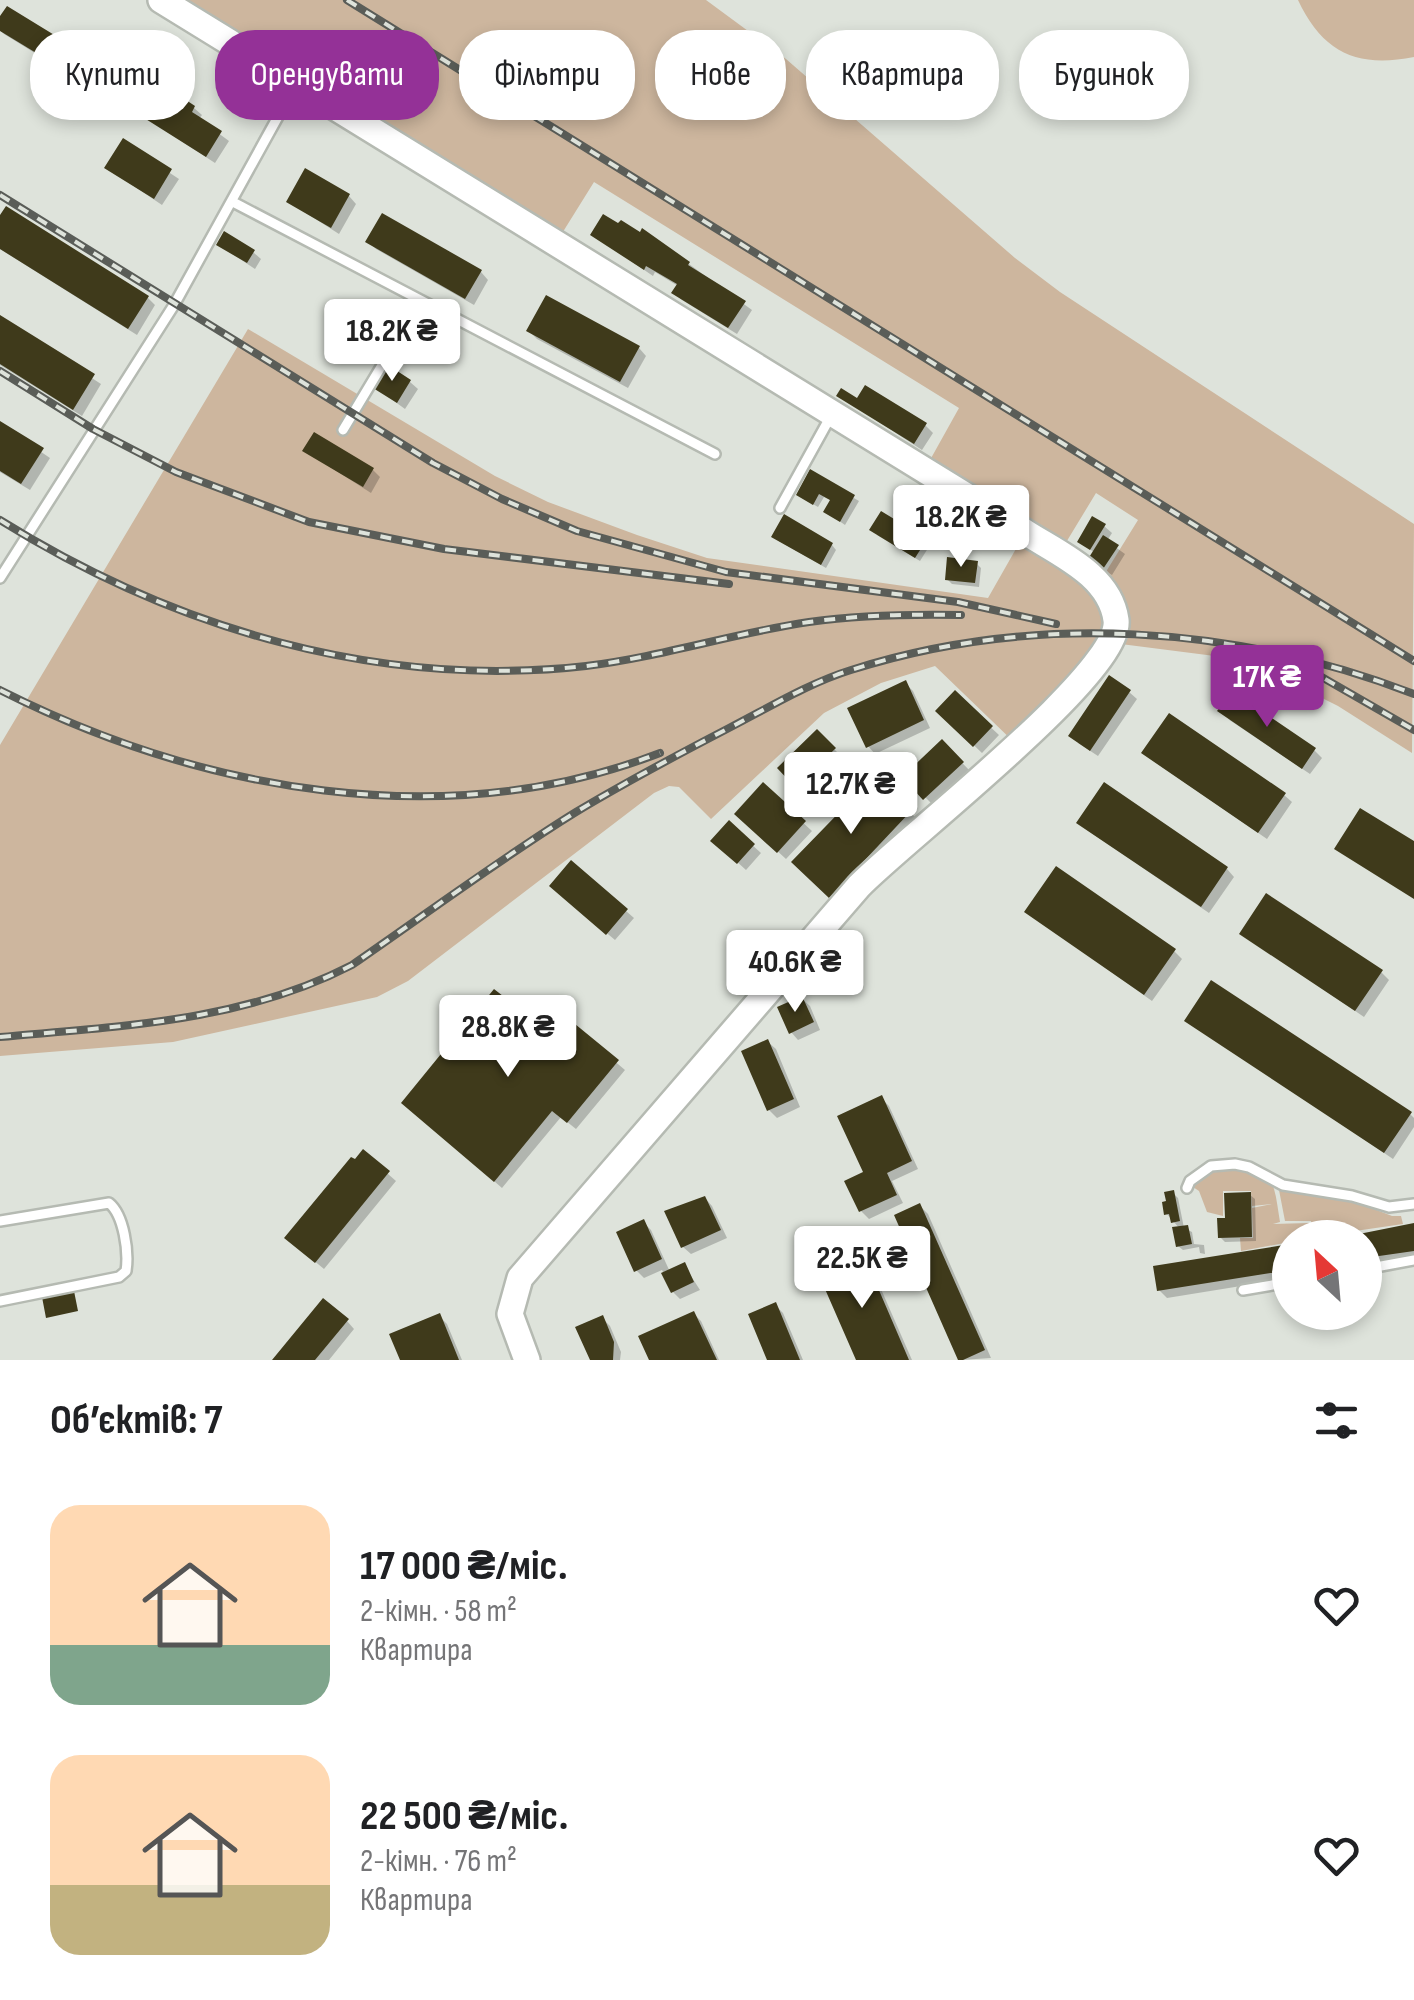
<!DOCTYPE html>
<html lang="uk">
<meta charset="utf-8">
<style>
:root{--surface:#fff;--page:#f2f2f2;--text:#202124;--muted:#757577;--accent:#943197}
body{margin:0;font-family:"Sofia Sans Condensed",sans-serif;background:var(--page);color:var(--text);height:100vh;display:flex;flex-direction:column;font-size:38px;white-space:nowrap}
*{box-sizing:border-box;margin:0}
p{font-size:32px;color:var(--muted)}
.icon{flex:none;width:55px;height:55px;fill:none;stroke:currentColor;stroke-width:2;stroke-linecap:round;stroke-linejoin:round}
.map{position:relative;height:1360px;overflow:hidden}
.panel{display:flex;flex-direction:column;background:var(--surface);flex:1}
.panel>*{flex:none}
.guide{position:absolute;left:30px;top:30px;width:1355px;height:90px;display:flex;gap:20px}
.needle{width:65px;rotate:334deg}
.fabs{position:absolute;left:1272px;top:1220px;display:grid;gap:20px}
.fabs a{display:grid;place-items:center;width:110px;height:110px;border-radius:50%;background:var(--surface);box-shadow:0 5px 15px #0003;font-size:50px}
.price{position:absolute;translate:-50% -85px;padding:0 22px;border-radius:10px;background:#fff;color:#222;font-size:32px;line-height:65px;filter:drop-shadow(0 2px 5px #0008)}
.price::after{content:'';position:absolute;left:50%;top:60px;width:30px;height:22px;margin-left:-15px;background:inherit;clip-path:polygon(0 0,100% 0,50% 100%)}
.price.current{background:var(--accent);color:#fff}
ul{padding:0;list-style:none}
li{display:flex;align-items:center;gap:30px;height:250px;padding:0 50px}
li span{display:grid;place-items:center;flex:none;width:280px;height:200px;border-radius:30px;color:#555}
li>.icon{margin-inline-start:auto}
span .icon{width:120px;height:120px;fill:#fffc;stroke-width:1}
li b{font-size:42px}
h2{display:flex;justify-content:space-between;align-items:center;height:120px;padding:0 50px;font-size:42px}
.pill{padding:0 35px;border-radius:40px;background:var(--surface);box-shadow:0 5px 15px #0003;font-size:35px;line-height:90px}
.pill.current{background:var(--accent);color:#fff}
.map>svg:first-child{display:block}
</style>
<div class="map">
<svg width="1414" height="1360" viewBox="0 0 1414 1360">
<rect width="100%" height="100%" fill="#dee3db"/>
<path fill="#cdb69e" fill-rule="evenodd" d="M161 0H706L786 59 1015 258 1060 292 1414 524 1412 753 1338 706 1246 660 1113 643 1018 746 935 666 881 683 824 713 711 819 679 787 669 786 654 793 408 981 377 997 173 1042 0 1056V745L248 329 495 476 548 502 637 535 707 558 988 598 1025 533 925 469 959 408 594 182 556 243ZM1096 493 1138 520 1099 583 1059 554Z
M1298 0H1414V57C1357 68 1323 53 1298 0Z
M1223 1167C1238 1168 1269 1174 1274 1189 1277 1199 1278 1211 1280 1222L1273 1224 1309 1223 1312 1237 1290 1238V1242L1241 1251 1240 1238H1253L1252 1208 1272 1204 1252 1206 1251 1191H1223V1216L1207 1212 1199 1191 1193 1187 1200 1177Z
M1285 1189 1348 1199 1392 1216H1401L1403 1224 1314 1237 1311 1221H1285L1279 1190Z"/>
<path fill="#0003" d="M0 21 67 46 75 53 64 71 4 34 0 30Z
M117 99 194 108 202 115 199 119 229 141 215 163Z
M123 142 179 179 162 205 107 168Z
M349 196 356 204 339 234 289 202Z
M0 220 148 298 155 305 137 335 0 249Z
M593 235 689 264 752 310 737 334 682 300 674 293 678 286 655 272 653 276Z
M368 241 481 272 488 280 474 305 376 249Z
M219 245 253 252 261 259 255 269Z
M0 318 101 384 82 416 0 365Z
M529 331 639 348 646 356 628 388 537 339Z
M410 382 418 389 405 409 376 388Z
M839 396 925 425 933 433 922 450Z
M0 424 50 458 30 490 0 472Z
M305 451 373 470 380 477 371 493Z
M811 473 859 501 845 525 826 512 832 501 824 497 818 507 804 499Z
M1104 526 1112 533 1107 541 1125 554 1112 575 1099 567 1095 553 1080 542Z
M877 535 925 541 930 545 920 561Z
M779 541 832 545 836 550 826 568Z
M976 563 981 568 979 587 952 584 947 579Z
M905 683 913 691 930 728 875 754 868 746Z
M1129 692 1137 699 1098 756 1078 743Z
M955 694 999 735 982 753 938 711Z
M1228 719 1314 750 1322 758 1310 774Z
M817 732 842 757 805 793 780 768Z
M942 742 970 771 933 805 905 777Z
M1152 760 1284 795 1292 802 1267 839Z
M879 782 918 820 838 904 795 862Z
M763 786 812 831 786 859 737 814Z
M729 824 761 853 746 870 714 841Z
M1087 830 1227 869 1234 877 1209 913Z
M560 894 626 911 634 918 615 940Z
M1027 912 1174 951 1182 959 1152 1001Z
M1242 934 1381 972 1389 980 1364 1017Z
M802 999 810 1006 820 1030 798 1040 791 1032Z
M543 1000 625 1070 576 1129 561 1117 502 1188 412 1110 527 1019Z
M1187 1020 1410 1114 1414 1118V1127L1393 1159Z
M768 1042 776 1049 800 1107 777 1118 769 1110Z
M881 1098 889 1106 918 1169 892 1181 903 1203 869 1219 861 1211Z
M363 1152 396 1181 324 1269 295 1245Z
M1173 1193 1178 1198 1184 1228 1192 1232 1194 1244 1204 1245 1205 1254 1200 1253 1199 1247 1183 1250 1178 1246 1180 1229 1167 1214Z
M1250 1195 1255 1199 1256 1241 1225 1242 1220 1237 1227 1220Z
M705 1198 712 1206 727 1238 691 1254 683 1247Z
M920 1206 928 1214 991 1358 961 1360Z
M643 1222 651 1230 670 1272 684 1265 700 1290 680 1299 673 1292 662 1270 644 1278 636 1270Z
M1414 1225V1258L1365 1266V1238H1338Z
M1290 1246V1278L1167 1298 1159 1290Z
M863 1256 870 1264 912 1360H858Z
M775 1305 783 1313 803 1360H770Z
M694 1314 701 1321 719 1360H651Z
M439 1316 447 1324 462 1360H403Z
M602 1318 610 1326 621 1352 620 1360H592Z
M347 1321 354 1329 329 1360H275Z"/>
<path fill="#3f3a1b" d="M7 6 69 44 56 65 0 31V16Z
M131 72 159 89 162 84 195 106 192 112 222 131 206 157 114 99Z
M123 138 172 169 154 199 104 168Z
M305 168 350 194 331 228 286 202Z
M6 206 149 296 128 329 0 249V215Z
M382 213 482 270 465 299 365 242Z
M603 214 618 223 621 220 640 232 642 228 690 262 688 265 746 301 728 328 671 293 677 284 646 266 644 270 590 235Z
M224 231 255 250 247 263 216 245Z
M546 295 640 346 620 382 526 331Z
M0 315 95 374 73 410 0 364Z
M388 365 411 380 397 403 373 388Z
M865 385 927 423 914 444 836 396 841 388 857 398Z
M0 421 44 448 21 484 0 471Z
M314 432 374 468 363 487 302 451Z
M810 469 855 495 840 522 823 512 830 500 819 494 813 505 796 495Z
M881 511 927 539 915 558 869 530Z
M784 514 833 543 821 565 771 537Z
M1092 516 1106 524 1090 550 1077 542Z
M1103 535 1119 545 1103 569 1088 559Z
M947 557 978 561 975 583 945 580Z
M1109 675 1131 690 1090 751 1068 736Z
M906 680 924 720 866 748 847 708Z
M955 690 993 726 973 747 935 711Z
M1232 691 1316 748 1302 769 1217 711Z
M1169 713 1286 793 1258 833 1141 753Z
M817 729 836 748 795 787 777 768Z
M942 739 964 762 923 800 902 777Z
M879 778 912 810 829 898 791 862 859 792 863 795Z
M763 782 806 821 777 853 734 814Z
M1104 782 1228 867 1201 907 1076 823Z
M1360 808 1414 841V899L1334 849Z
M729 820 755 844 737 864 710 841Z
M571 860 628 909 606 935 549 886Z
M1056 866 1176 949 1144 995 1024 912Z
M1266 893 1383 970 1355 1011 1239 934Z
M1211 980 1412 1112 1384 1153 1184 1021Z
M494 989 527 1015 542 997 619 1060 567 1123 552 1111 494 1182 401 1103Z
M802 996 814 1022 789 1034 777 1007Z
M768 1039 794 1099 767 1111 741 1051Z
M882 1095 912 1161 887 1173 897 1195 859 1212 844 1181 863 1172 837 1116Z
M363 1149 390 1171 315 1263 284 1238 351 1157 355 1159Z
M1174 1190 1180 1221 1171 1223 1169 1214 1164 1215 1162 1202 1166 1201 1164 1192Z
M1251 1192 1252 1237 1218 1238 1217 1218H1225L1224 1193Z
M705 1196 721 1230 681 1248 664 1211Z
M920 1203 985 1350 963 1360H958L894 1215Z
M644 1219 662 1259 634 1272 616 1232Z
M1414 1223V1251L1365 1258V1238H1339Z
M1188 1225 1192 1244 1176 1247 1172 1227Z
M1290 1244V1270L1157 1291 1153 1266Z
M863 1253 909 1360H856L818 1273Z
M685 1262 694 1282 671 1293 661 1273Z
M74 1291 78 1311 46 1318 42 1297Z
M323 1298 349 1319 315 1360H272Z
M776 1302 800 1360H767L748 1314Z
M694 1311 717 1360H649L638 1336Z
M440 1313 459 1360H400L389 1334Z
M603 1315 614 1342 613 1360H590L575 1327Z"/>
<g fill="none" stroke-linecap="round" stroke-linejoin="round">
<g stroke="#b5bab2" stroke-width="14">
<path id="lane" d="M233 202 715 454
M343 430 420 302
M780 508 832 414
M0 578 174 305 296 84
M1187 1188 1190 1181 1211 1166 1235 1164 1249 1167 1283 1185 1352 1196 1389 1207 1414 1204
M0 1221 109 1203C124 1215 129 1252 126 1271L119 1277 0 1301
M1365 1269 1414 1260
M1243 1290 1290 1282"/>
</g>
<g stroke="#b5bab2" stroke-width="30">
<path id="secondary" d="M161 0 1025 532C1059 554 1110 575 1116 620 1123 672 902 841 859 886L520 1278 510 1314 527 1360"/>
</g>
<use href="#lane" stroke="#fff" stroke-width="9"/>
<use href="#secondary" stroke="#fff" stroke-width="25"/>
<g stroke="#5a5d58" stroke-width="8">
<path id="rail" d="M347 0 1414 661
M0 195 433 463 502 499 577 531 726 572 958 602 1056 624
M0 371 93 429 176 472 309 522 444 549 729 584
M0 520C175 629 378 689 586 666 661 657 734 633 809 622 860 615 910 614 961 615
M1306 668 1414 730
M0 690C200 791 445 836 660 753
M0 1037C121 1026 242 1022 352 965 426 914 500 859 576 812 626 782 677 755 729 728 768 708 809 683 851 670 1034 612 1236 625 1414 694"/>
</g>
<use href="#rail" stroke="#dee3db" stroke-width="4" stroke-dasharray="11" stroke-linecap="butt"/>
</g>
</svg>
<div class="fabs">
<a><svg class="needle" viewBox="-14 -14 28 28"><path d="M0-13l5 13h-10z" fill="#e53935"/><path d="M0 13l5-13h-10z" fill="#757577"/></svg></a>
</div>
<b class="price" style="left:392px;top:384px">18.2K ₴</b>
<b class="price" style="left:961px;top:570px">18.2K ₴</b>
<b class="price current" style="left:1267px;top:730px">17K ₴</b>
<b class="price" style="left:851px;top:837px">12.7K ₴</b>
<b class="price" style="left:795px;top:1015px">40.6K ₴</b>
<b class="price" style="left:508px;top:1080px">28.8K ₴</b>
<b class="price" style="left:862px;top:1311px">22.5K ₴</b>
<div class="guide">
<a class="pill">Купити</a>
<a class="pill current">Орендувати</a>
<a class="pill">Фільтри</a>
<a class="pill">Нове</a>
<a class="pill">Квартира</a>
<a class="pill">Будинок</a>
</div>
</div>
<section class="panel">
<h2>Об’єктів: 7<svg class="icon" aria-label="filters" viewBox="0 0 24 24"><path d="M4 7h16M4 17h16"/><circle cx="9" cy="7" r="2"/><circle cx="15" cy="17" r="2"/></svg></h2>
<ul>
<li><span style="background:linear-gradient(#ffd9b3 70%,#7fa58c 0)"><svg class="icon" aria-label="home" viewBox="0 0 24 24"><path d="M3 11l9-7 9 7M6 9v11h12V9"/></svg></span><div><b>17 000 ₴/міс.</b><p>2-кімн. · 58 m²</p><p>Квартира</p></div><svg class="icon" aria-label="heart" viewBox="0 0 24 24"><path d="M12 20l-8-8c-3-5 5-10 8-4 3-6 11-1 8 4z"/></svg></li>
<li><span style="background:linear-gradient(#ffd9b3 65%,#c2b280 0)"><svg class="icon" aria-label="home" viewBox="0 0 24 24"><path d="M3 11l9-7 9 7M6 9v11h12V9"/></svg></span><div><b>22 500 ₴/міс.</b><p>2-кімн. · 76 m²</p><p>Квартира</p></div><svg class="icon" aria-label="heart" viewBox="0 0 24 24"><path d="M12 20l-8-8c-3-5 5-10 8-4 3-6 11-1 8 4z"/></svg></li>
</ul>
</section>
